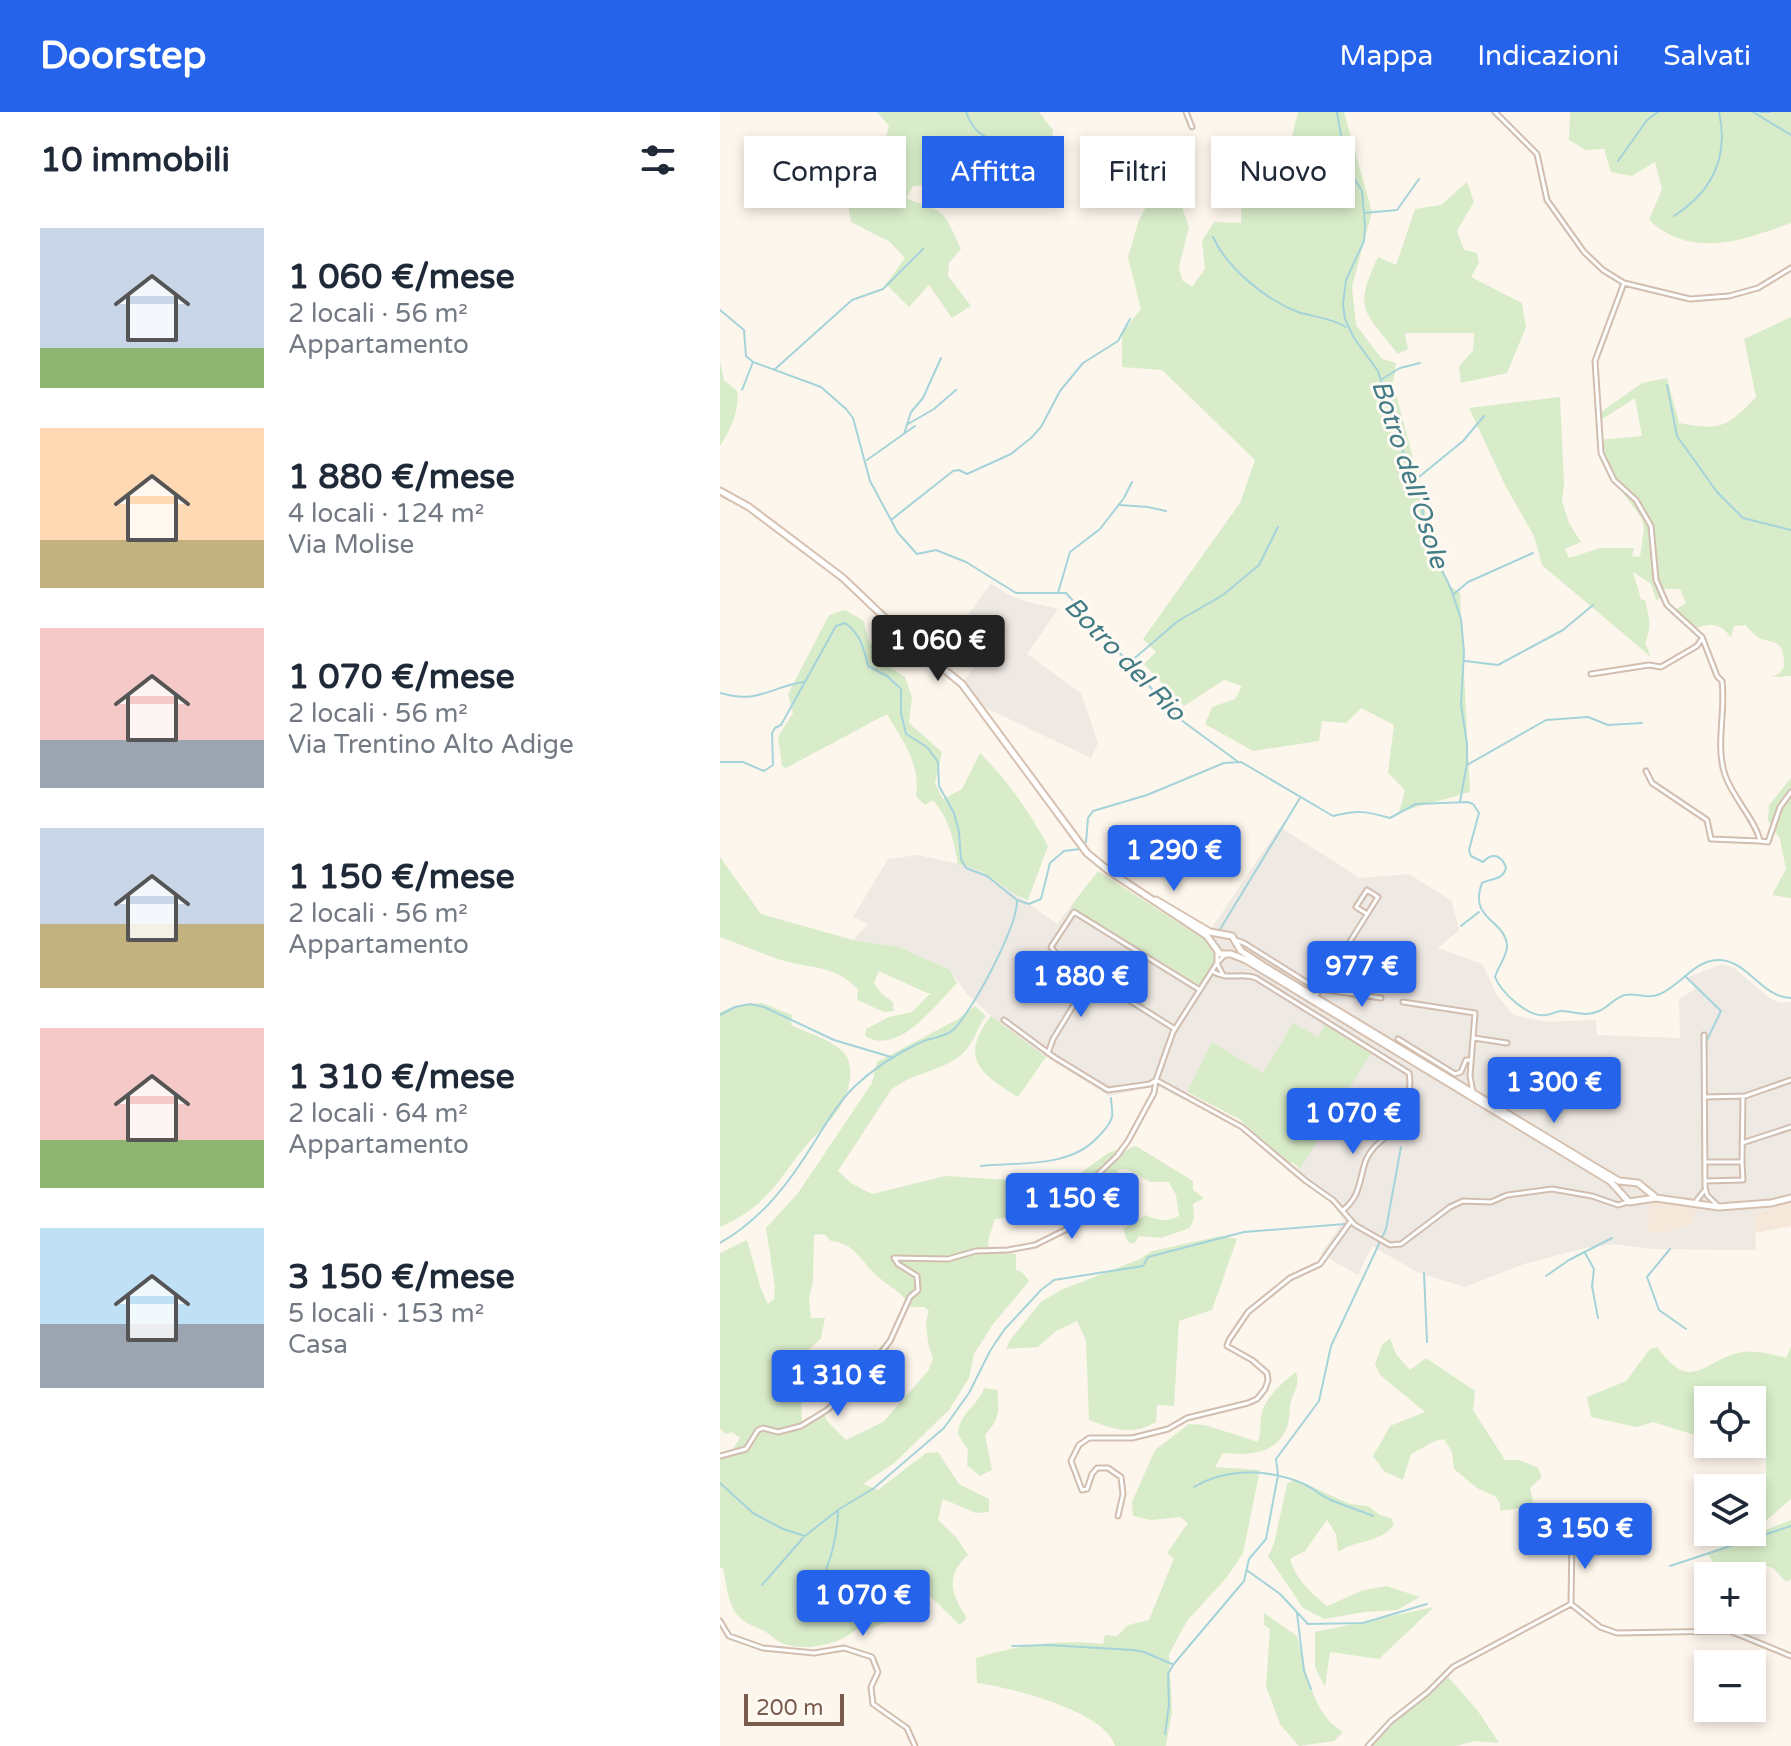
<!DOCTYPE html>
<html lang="it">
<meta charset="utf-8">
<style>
:root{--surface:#fff;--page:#f6f6f7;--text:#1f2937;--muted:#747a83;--accent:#2563eb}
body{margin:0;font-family:"Varela Round",sans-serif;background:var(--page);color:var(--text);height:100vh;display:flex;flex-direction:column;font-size:30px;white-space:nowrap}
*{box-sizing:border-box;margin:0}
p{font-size:26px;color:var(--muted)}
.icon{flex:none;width:44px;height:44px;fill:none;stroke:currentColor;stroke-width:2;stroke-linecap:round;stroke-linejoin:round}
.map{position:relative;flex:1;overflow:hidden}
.sheet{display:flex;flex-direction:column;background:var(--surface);width:720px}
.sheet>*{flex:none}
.banner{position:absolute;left:24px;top:24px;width:760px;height:72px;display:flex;gap:16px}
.buttons{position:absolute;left:974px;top:1274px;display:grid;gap:16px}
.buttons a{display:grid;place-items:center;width:72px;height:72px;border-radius:0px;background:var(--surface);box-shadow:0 4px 12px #0003;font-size:40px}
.scale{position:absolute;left:24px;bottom:20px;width:100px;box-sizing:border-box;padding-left:8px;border:4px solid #7a5c4d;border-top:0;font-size:22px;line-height:28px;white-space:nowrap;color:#7a5c4d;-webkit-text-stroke:6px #fffaf3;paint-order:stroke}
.price{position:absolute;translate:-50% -68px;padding:0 18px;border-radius:8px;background:var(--accent);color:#fff;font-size:26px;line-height:52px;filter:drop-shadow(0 2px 4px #0008)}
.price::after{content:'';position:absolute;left:50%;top:48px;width:24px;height:18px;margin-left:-12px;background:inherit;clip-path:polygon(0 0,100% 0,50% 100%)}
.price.active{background:#222;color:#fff}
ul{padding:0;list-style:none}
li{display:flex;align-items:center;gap:24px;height:200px;padding:0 40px}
li span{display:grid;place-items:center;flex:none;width:224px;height:160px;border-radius:0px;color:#555}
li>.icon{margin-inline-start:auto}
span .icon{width:96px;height:96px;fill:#fffc;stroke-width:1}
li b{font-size:34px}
h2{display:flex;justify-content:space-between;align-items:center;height:96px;padding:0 40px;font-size:34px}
.pill{padding:0 28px;border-radius:0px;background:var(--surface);box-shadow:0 4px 12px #0003;font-size:28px;line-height:72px}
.pill.active{background:var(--accent);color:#fff}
header{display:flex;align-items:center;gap:48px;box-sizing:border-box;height:112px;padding:0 40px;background:var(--accent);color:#fff}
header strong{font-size:38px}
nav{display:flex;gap:44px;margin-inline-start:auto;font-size:28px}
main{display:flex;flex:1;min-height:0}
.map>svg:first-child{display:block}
</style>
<header>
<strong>Doorstep</strong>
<nav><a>Mappa</a><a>Indicazioni</a><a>Salvati</a></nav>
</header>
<main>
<section class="sheet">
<h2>10 immobili<svg class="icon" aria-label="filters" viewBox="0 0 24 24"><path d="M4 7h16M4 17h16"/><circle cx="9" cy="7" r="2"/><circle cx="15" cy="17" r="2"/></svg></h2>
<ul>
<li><span style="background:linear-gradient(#c9d6e8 75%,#8fb573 0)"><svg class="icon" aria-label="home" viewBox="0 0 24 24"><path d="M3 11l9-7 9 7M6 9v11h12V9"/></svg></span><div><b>1 060 €/mese</b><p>2 locali · 56 m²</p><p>Appartamento</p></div></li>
<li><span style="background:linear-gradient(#ffd9b3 70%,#c2b280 0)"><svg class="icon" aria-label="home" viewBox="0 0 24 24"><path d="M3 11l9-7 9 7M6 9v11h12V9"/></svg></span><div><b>1 880 €/mese</b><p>4 locali · 124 m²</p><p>Via Molise</p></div></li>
<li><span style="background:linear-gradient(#f6c9c9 70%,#9aa5b1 0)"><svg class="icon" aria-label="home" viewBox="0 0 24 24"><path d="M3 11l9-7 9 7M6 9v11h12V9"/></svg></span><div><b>1 070 €/mese</b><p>2 locali · 56 m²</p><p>Via Trentino Alto Adige</p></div></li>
<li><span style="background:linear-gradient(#c9d6e8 60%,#c2b280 0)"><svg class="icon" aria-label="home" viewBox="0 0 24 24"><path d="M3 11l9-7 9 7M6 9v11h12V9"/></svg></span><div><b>1 150 €/mese</b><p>2 locali · 56 m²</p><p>Appartamento</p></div></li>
<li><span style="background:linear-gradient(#f6c9c9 70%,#8fb573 0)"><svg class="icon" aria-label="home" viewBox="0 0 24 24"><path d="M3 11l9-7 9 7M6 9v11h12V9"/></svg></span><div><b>1 310 €/mese</b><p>2 locali · 64 m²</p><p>Appartamento</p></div></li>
<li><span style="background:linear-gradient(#bfe0f5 60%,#9aa5b1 0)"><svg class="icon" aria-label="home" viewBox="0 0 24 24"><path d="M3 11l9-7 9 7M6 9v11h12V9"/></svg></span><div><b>3 150 €/mese</b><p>5 locali · 153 m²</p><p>Casa</p></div></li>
</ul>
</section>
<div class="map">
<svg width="1071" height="1634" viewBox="0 0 1071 1634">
<rect width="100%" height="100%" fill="#fdf6ec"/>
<path fill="#f5e8da" d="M936 1088 977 1095 974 1112 946 1121H926L930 1089Z
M1071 1091V1114L1035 1121 1034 1101Z"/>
<path fill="#efe9e4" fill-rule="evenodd" d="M271 471 287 482 301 488 338 497 307 542 361 581 378 631 371 646 266 596 243 570 262 544 234 523Z
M560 715 640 766 689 762 732 789 739 818 718 836 762 852 778 885 794 903 826 910 876 908 877 923 960 926 959 887 975 877 969 865 1002 852 1014 856 1051 887 1060 891 1071 890V1091L1034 1101 1036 1138 932 1137 894 1132 865 1136 804 1152 745 1175 697 1160 652 1134 638 1163 601 1142 624 1108 611 1091 574 1064 650 940 606 914 598 925 543 961 493 931 463 988 440 975H431L389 984 326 945 271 904 247 882 230 858 179 835 133 828 148 812 133 805 168 747 198 743 248 754 272 765 337 812 350 795 478 873 495 846 484 827ZM936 1088 976 1095 974 1112 946 1121H927L930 1090Z"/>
<path fill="#d8ecc9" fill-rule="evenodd" d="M157 0H319L333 18 331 36 277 63 265 61 245 71 193 74 186 86C227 103 221 93 241 137L229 151 228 164 251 194 232 206 209 173 189 195 166 172 185 146 170 130 131 110 125 78 152 75 169 14Z
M578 0H624L652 100 632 175 636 213 662 247 676 251 673 271 701 376 712 433 728 473 740 481 750 680 679 700 685 678 668 661 674 613 641 596 626 611 602 609 599 629 533 639 485 612 492 595 515 587 522 574 504 568 464 594 424 552 436 540 423 527 520 391 535 348 442 258 402 255V221L421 197 408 145 419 108 434 80 459 87 469 115 459 155 462 168 472 175 485 157 482 129 494 110 521 111 522 74 560 72Z
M850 0H1071V111C1023 128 972 148 929 108L942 77 935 50 912 64 891 60 884 37 866 38 849 28Z
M747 70 754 90 737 119 744 138 757 141 759 151 751 165 802 191 806 215 787 261 741 271 739 254 753 239 754 221H685L688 237 678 242C644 199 633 198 658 145L676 153 695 97 721 93Z
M1071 205V564L1051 565 1060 561 1064 555C1065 521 1047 534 1035 523 1031 520 1029 516 1025 513L1014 514 1011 526C1000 509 988 511 971 518L950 501 966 491 960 477H939L942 485 936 488 931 472 913 460 921 487 925 488C929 505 932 515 925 531L931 545 822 453 814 424 785 373 749 296 840 285 844 372 842 389 849 411 861 430 845 437 849 446 880 436H914L912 444 920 445 924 416 922 407 886 358 879 328 922 324 915 286 881 308V300L922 271 947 266 959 311C1001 319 1007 315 1036 285L1024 227Z
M0 249 4 268 17 279C20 297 10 319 0 334Z
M125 498 143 508 149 529 165 552 185 565 192 585 189 611 222 640 215 671 223 687 242 677 260 641C289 670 308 698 328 734L308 788C283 779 266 755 238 753 234 729 229 706 213 688L205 693 196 684C201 652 182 628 167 602L66 656 62 654 58 625 73 601 68 582 109 503Z
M1071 666V786H1070L1052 783 1066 757 1060 727 1048 709 1049 693Z
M0 745 41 802 133 828 179 835 230 858 237 871C216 892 178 945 145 924L146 917 169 905 192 900 211 881H207L159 859 154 871 161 881 173 890 174 899 164 900 137 888 138 877C113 852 91 857 61 848 40 841 20 832 0 825Z
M378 759 488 830 495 848 479 873 350 795Z
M42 891 72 903 71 913C87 921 114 928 125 942 130 948 131 959 130 966 126 1000 104 1012 84 1036 55 1072 46 1095 0 1115V900L15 894Z
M255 894 266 904C258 914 254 929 246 938 226 960 193 959 171 978L118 1059 131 1071 152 1082 225 1064 325 1070 354 1066 388 1041 396 1038V1042L366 1068 332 1088 318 1081 297 1104 275 1107 268 1129 270 1140 296 1142V1158L302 1160 309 1169 273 1212 254 1242 249 1266 229 1298 174 1351 143 1372 158 1378 206 1341 218 1340 239 1372 269 1387V1400L256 1401 223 1387 218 1408 236 1425 248 1443C224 1464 232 1484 247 1506L240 1513 191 1466 173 1507 147 1518 136 1517C121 1533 80 1541 60 1530 54 1527 50 1522 44 1519 31 1512 23 1512 14 1498 7 1487 6 1469 3 1456H0V1344L10 1341 20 1326 12 1320 5 1322 0 1316V1141L27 1128 41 1177 48 1192 54 1187 55 1175 46 1116 78 1081 152 971 157 950 238 907ZM104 1122 111 1129C135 1131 141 1150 157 1164 170 1175 182 1180 191 1195H204L209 1199 206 1209 208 1231 213 1247 208 1259 163 1310 126 1328 108 1310 102 1299 82 1309 81 1292 92 1282 87 1268 86 1250 89 1237 101 1227 105 1206H91L89 1187 93 1169 94 1123Z
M271 904 326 945 298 985C261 962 238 946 271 904Z
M573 911 598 925 605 913 651 941 580 1057 572 1050 570 1052 519 1007 467 980 492 930 543 961Z
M416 1034 473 1069V1078L484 1086 473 1092 474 1106 470 1116 441 1126 419 1124 414 1132 408 1130 403 1117 426 1103C438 1109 447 1110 459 1104L456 1083 449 1070H430L406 1057 398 1058 396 1073 379 1081 373 1075C376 1061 402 1037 416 1034Z
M501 1124 517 1127 492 1198 459 1209 454 1294 437 1293 436 1310C409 1325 396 1317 369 1308L366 1228 357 1209 336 1219 318 1235 286 1237 290 1228 321 1190 341 1178 420 1147 432 1139Z
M670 1226 676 1242 690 1258 706 1246 755 1279 753 1298 785 1348H799L817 1355 822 1365 810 1376 814 1394 780 1399V1392L776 1385 757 1376 734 1357 732 1340 724 1327 715 1329 691 1342 683 1368 664 1359 653 1344 670 1314 705 1300 661 1264 655 1252 662 1233Z
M937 1235C973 1284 982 1247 1023 1240 1038 1238 1051 1242 1066 1246L1071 1235V1387L1036 1417 1032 1412V1376H1030L1046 1370V1337L1015 1332H1032V1288H988V1327L933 1310 917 1315 871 1305 867 1285 906 1269 930 1237Z
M576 1260C580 1272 575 1277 571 1289 569 1297 570 1307 567 1315 556 1343 529 1343 503 1341L495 1355 540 1358 523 1441 507 1465 467 1509 449 1542 452 1600 446 1634H395C386 1599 289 1575 257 1571L256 1546C296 1533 342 1527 383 1532L385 1523 397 1524 408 1513 429 1508 454 1446 447 1441 468 1411 460 1405 431 1408 413 1404 412 1390 435 1338 469 1312 485 1313 538 1330C541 1321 540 1314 541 1305 544 1286 562 1271 576 1260Z
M264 1276 277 1278C280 1298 279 1308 265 1323L272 1358 260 1364 247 1353 248 1338 238 1322C240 1299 256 1297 264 1276Z
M575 1367 630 1392 648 1394 660 1403 671 1406 674 1413C659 1432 637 1427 618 1440L616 1422 607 1408 585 1439 570 1447C575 1466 592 1482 607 1494L644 1478 667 1474 700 1485 677 1498 645 1500 604 1507 583 1496 548 1444 554 1432 567 1372Z
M1071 1408V1467L1066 1470 1053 1456 1033 1450 1019 1464H1003L987 1441Z
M714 1495 659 1547 610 1540 605 1575 595 1555V1520Z
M544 1501 577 1524C586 1557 592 1603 623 1620L614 1629 579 1634 560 1612 546 1574 550 1517 544 1513Z
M728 1565 758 1599 779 1631 755 1629 736 1634H653L676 1608Z"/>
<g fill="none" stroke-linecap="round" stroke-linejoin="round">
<path stroke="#a5d3da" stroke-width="2" d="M246 0C260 39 290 28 325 28
M617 0 626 53 642 79 645 114 644 129 626 168 623 192 625 207 634 226 658 259 690 362 702 386 703 407 709 431 731 477 741 507 744 540 741 592 747 632V651L740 690
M1033 0 1071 23
M1040 0H1050
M898 49 927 8 938 0
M644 101 677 98 699 67
M954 104C993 79 1009 45 999 0
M493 125C507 156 546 188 578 200 594 205 612 206 626 215
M0 198 24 218 26 244 33 250 101 275 126 297 133 306 150 369 178 421 197 442 216 438 246 450 296 481H346L457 605 517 649
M54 258 132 188 163 177 203 137
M662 267 680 256 700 251
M947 273 957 324 997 380 1023 406 1071 418
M22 278 33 250
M188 312 214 297 236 278
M184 322 191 300 203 286 221 246
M147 348 195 314
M694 369 743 329 764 304
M400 393 428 395 446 399
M171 408 233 359 239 358 247 362 291 342 311 326 321 315 340 279 363 251 398 229 410 207
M338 481 350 440 380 417 404 386 412 370
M734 482 748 470 813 441
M745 549 778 553 843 518 873 493
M409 551 458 509 503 483 539 453 558 415
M0 581C38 592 48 576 83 570
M0 650H23L44 659 53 653 52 621 55 616 61 613 116 514 125 511C140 521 144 536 148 554L167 564 181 577V601L186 622 207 635 218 650 219 674 234 701 239 720 241 747 246 756 267 764 297 788 309 792 321 787 330 751 344 739 360 737 366 730 368 706 373 699 427 683 504 651 521 650 613 704C637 698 646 699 670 706L696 692 748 690 753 692 759 701 749 738 751 744 763 750C772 740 781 743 786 755 784 768 772 766 762 771 748 808 786 808 787 834 787 845 778 854 775 865 781 880 808 906 826 903 832 903 837 898 843 899 856 900 866 905 879 899 889 895 895 885 905 883 917 880 925 888 940 882 961 873 974 849 997 848 1028 847 1040 885 1071 886
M747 653 826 608 868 605 888 613 922 611
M741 814 759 800
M499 819 580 686
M965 864 1001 899 987 928
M639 878 647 871 688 847
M0 903 15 895 30 892 44 895 114 928 171 945
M261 1054C299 1050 349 1056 377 1026 383 1020 390 1013 392 1005 393 999 391 991 391 986
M0 1131C42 1107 70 1070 95 1029 107 1010 118 991 134 975 153 957 176 942 199 931 209 926 226 925 233 918 252 900 298 814 297 788
M950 1137 927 1165 939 1198 966 1217
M865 1141 874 1157 872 1174 878 1206
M704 1161 707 1230
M826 1164 849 1148 892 1126
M0 1371 33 1401 63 1417 85 1424 118 1398 154 1376 224 1316 249 1281 270 1239 284 1218 321 1178 334 1168 423 1154 428 1145 524 1120 625 1112
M474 1375C507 1355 549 1357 584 1372 593 1376 601 1384 611 1388 625 1394 639 1398 653 1404
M950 1454 1071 1414
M528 1459 560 1482 588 1512 643 1511 707 1492
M42 1473 83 1426
M577 1501 584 1559 591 1577
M81 1508C102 1475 117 1438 118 1398
M292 1534 328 1533 413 1538 424 1540 452 1552
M445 1622 449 1593 448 1562 453 1553 524 1469 529 1447 546 1427 558 1363 556 1347 599 1289 611 1234 666 1117 681 1035"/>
<g stroke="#d1beb0" stroke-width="7">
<path id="street" d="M466 0 472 15
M775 0 817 42 827 88 864 140 883 158 904 171 970 187 1009 184 1038 176 1071 156
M904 171 875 249 881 341 894 368 916 388 931 414 936 468 947 493 982 525 997 564 1002 569C1006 600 995 633 1005 663 1013 686 1036 709 1040 729L1048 730 1060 695 1071 680
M871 562 929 553 941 555 977 534 981 528
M926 659 932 671 987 708 991 727 1040 729
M515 828 524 831 599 878
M497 841V851L503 863
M492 859C507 869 520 860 536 866L689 961C692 977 687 1002 676 1015 666 1027 652 1033 646 1048 639 1067 641 1084 623 1098
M600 877 661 886
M595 885 658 785 647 778 636 795 647 802
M683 890 755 901 750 964 753 980
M284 908 334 945 388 978 430 972 436 968 453 920 497 851 505 843
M455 917 337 843 331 835 354 800 480 878
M984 923 985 1075 987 1083 998 1094
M754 926 787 931
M678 927 735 962 741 960 746 948H751
M328 941 333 927 371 865
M985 985 1025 984 1071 968
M1022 1031 1071 1015
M1022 1050 1023 984
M985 1069 1023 1068 1022 1050H986
M974 1092 984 1079
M0 1344 26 1337 38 1318 43 1316 58 1320 81 1314 107 1298 135 1274 170 1229 190 1185 198 1178 197 1164 178 1152 174 1146 228 1147 256 1139 288 1138 315 1133 347 1117 365 1097 372 1068 397 1044 408 1029 434 981 436 968 522 1015 586 1069 613 1088 635 1113 670 1133 681 1132 730 1095 743 1089 771 1090 787 1083 832 1077 872 1084 898 1093 908 1090
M398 1404 403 1382 401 1365 388 1356H377L372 1362 367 1377 362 1378 351 1349 359 1333 369 1326H412L448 1317 467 1306 528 1291 537 1287 545 1277 548 1268 547 1261 532 1248 507 1234 509 1228 528 1200 570 1166 600 1152 631 1109
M852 1425 851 1492 880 1515 897 1521 1010 1519 1071 1544
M0 1509 9 1524 43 1536 94 1541 124 1536 152 1545 158 1560 151 1575 153 1592 187 1616 195 1634
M648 1634 671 1609 708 1580 733 1555 851 1492"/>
</g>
<g stroke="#d6c0b0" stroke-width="9">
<path id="secondary" d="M0 379 29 395 123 466 188 528 242 572 367 741 389 759 487 824 500 842H511L526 848 890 1069 909 1090 936 1086 999 1095 1051 1091 1071 1086
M436 788 490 820 512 824 521 839 547 856 872 1053 899 1069 918 1071 934 1084"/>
</g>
<use href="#street" stroke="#fff" stroke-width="3"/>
<use href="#secondary" stroke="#fff" stroke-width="5"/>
</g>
<g text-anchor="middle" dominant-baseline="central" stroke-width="6" stroke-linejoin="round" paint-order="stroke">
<g font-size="26" font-style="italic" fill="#437c86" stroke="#fffaf3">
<text transform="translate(690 362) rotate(72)">Botro dell'Osole</text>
<text transform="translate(405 547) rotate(46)">Botro del Rio</text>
</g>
</g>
</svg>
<div class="buttons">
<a><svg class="icon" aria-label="locate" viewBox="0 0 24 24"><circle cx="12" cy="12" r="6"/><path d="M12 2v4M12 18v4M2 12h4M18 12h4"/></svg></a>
<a><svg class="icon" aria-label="layers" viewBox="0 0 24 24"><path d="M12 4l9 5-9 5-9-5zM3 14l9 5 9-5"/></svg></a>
<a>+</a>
<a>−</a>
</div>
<div class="scale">200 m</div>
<b class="price active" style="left:218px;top:571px">1 060 €</b>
<b class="price" style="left:454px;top:781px">1 290 €</b>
<b class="price" style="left:642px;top:897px">977 €</b>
<b class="price" style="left:361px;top:907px">1 880 €</b>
<b class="price" style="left:834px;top:1013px">1 300 €</b>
<b class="price" style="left:633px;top:1044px">1 070 €</b>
<b class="price" style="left:352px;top:1129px">1 150 €</b>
<b class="price" style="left:118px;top:1306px">1 310 €</b>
<b class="price" style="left:865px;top:1459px">3 150 €</b>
<b class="price" style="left:143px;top:1526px">1 070 €</b>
<div class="banner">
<a class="pill">Compra</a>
<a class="pill active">Affitta</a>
<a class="pill">Filtri</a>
<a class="pill">Nuovo</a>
</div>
</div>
</main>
